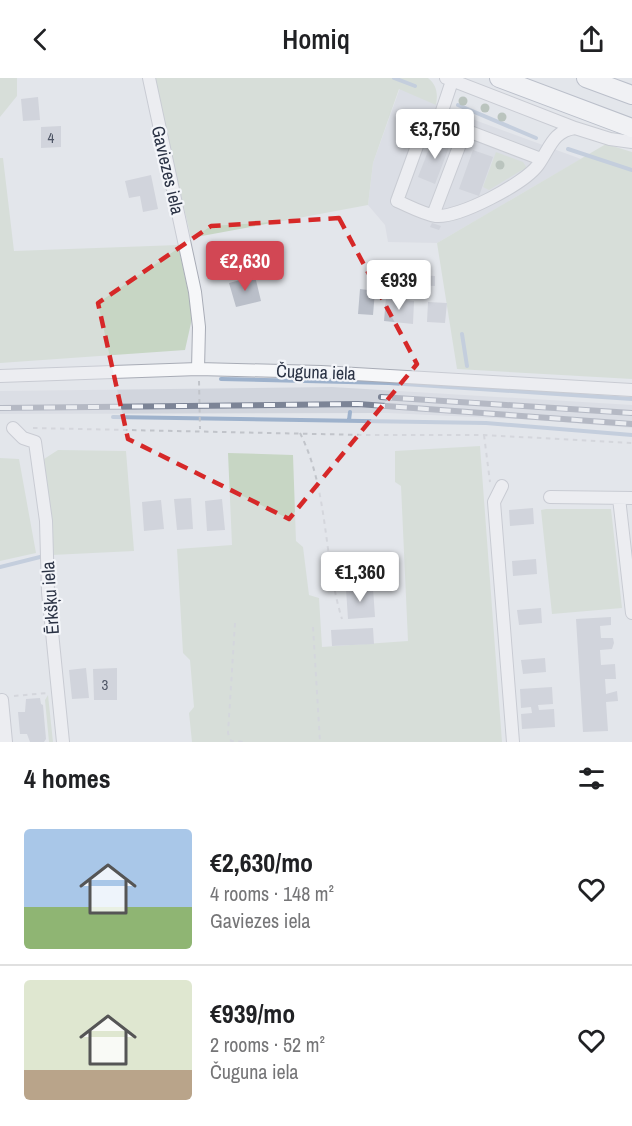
<!DOCTYPE html>
<meta charset="utf-8">
<style>
:root{--surface:#fff;--page:#f6f6f6;--text:#202124;--muted:#757577;--line:#e0e0e0;--accent:#d24754}
body{margin:0;font-family:"Archivo Narrow",sans-serif;background:var(--page);color:var(--text);height:100vh;display:flex;flex-direction:column;font-size:22px;white-space:nowrap}
*{box-sizing:border-box;margin:0}
p{font-size:20px;color:var(--muted)}
.icon{flex:none;width:33px;height:33px;fill:none;stroke:currentColor;stroke-width:2;stroke-linecap:round;stroke-linejoin:round}
.map{position:relative;height:664px;overflow:hidden}
.side{display:flex;flex-direction:column;background:var(--surface);flex:1}
.side>*{flex:none}
.price{position:absolute;translate:-50% -51px;padding:0 14px;border-radius:6px;background:#fff;color:#222;font-size:20px;line-height:39px;filter:drop-shadow(0 2px 3px #0008)}
.price::after{content:'';position:absolute;left:50%;top:36px;width:18px;height:14px;margin-left:-9px;background:inherit;clip-path:polygon(0 0,100% 0,50% 100%)}
.price.selected{background:var(--accent);color:#fff}
ul{padding:0;list-style:none}
li{display:flex;align-items:center;gap:18px;height:150px;padding:0 24px}
li+li{border-top:2px solid var(--line)}
li span{display:grid;place-items:center;flex:none;width:168px;height:120px;border-radius:6px;color:#555}
li>.icon{margin-inline-start:auto}
span .icon{width:72px;height:72px;fill:#fffc;stroke-width:1}
li b{font-size:26px}
h2{display:flex;justify-content:space-between;align-items:center;height:72px;padding:0 24px;font-size:26px}
header{display:flex;justify-content:space-between;align-items:center;height:78px;padding:0 24px;background:var(--surface);font-size:27px;font-weight:600}
.map>svg:first-child{display:block}
</style>
<header><svg class="icon" aria-label="back" viewBox="0 0 24 24"><path d="M15 5l-7 7 7 7"/></svg>Homiq<svg class="icon" aria-label="share" viewBox="0 0 24 24"><path d="M12 15V3M7 8l5-5 5 5M5 13v7h14v-7"/></svg></header>
<div class="map">
<svg width="632" height="664" viewBox="0 0 632 664">
<rect width="100%" height="100%" fill="#e3e6eb"/>
<path fill="#d1d5dd" d="M400 10 472 41 581 81 437 165 388 164 385 147 368 127 373 85Z
M332 309 632 327V350L539 342 388 335 0 336V313Z"/>
<path fill="#c7d6c4" d="M0 0H17V18L0 39Z
M154 0H428C437 7 438 16 436 27L399 11 373 85 368 127 191 160Z
M606 66 632 74V301L457 291 437 165Z
M496 74 523 84 527 90 524 94 522 92 489 112 483 109Z
M0 80H3L14 173 178 167 193 236 185 272 0 285Z
M480 368 502 664H192L189 635 194 629 190 582 183 575 177 471 232 467 228 375 293 377 296 463 303 469 309 517 319 520 322 569 408 563 401 408 395 404V373Z
M58 372 126 373 134 473 52 477 44 381Z
M0 380 19 381 36 475 0 483Z
M546 431H611L622 530 552 536 541 432Z
M48 617 53 664H49L45 622Z"/>
<g fill="none" stroke-linecap="round" stroke-linejoin="round">
<path stroke="#9eb2cc" stroke-width="4" d="M394 0 415 8
M458 27 536 60
M568 71 632 92
M462 256 467 288
M221 301 389 305 632 321
M113 339 486 345 632 357
M349 342 350 334
M0 489 40 479"/>
</g>
<path fill="#babfc9" d="M38 19 40 42 23 43 21 21Z
M61 48V69L41 70V49Z
M434 58 451 64 435 106 418 99Z
M473 72 493 79 479 118 459 111Z
M151 97 158 131 143 134 140 118 129 120 125 103Z
M432 145 441 148 439 152 430 149Z
M231 165 235 186 210 191 206 170Z
M260 166 264 185 249 188 245 169Z
M416 197 435 198V208L416 207Z
M255 198 261 223 236 229 229 205Z
M360 211 375 213 373 237 358 236Z
M386 220 414 223 413 246 384 243Z
M428 224 447 225 445 245 427 244Z
M191 420 193 451 177 452 174 421Z
M222 421 225 452 207 453 205 423Z
M161 422 164 451 144 453 142 424Z
M533 430 534 446 510 448 509 432Z
M536 481 537 496 513 498 512 483Z
M373 510 375 539 348 541 346 511Z
M541 530 542 545 519 547 517 532Z
M611 539V547L600 548 601 560H613L614 565 612 571 600 572 601 587 615 586 616 601H605L606 616 617 613 618 623 606 624 608 653 583 654 576 541Z
M373 550 374 566 332 568 331 552Z
M545 580 546 594 523 596 521 582Z
M86 590 89 620 72 621 69 592Z
M117 590V622H94L93 591Z
M552 609 553 626 538 627 539 632 554 631 555 649 522 651 521 636 532 635 531 629 521 630 520 611Z
M40 620 41 626 43 627 46 661 44 664H30L27 656H20L18 634H25L26 621Z"/>
<g fill="none" stroke-linecap="round" stroke-linejoin="round">
<g stroke="#a8acb6" stroke-width="14">
<path id="minor" d="M149 0 195 214 199 249 198 291
M446 0 575 50 610 61 632 64
M452 3 439 42 421 57 397 123C409 128 423 136 436 138 459 140 524 106 538 87 550 70 553 53 575 50
M439 42 541 81
M433 137 465 53
M0 298 198 291 321 294 632 312
M13 350 23 360 35 364 46 443 48 514 63 664
M502 408 494 424 513 664
M550 419 632 420
M619 420 632 535
M2 622 6 664"/>
</g>
<g stroke="#8a92a3" stroke-width="20">
<path id="highway" d="M499 0 632 50
M586 0 632 17"/>
</g>
<path stroke="#c1c4ca" stroke-width="2" stroke-dasharray="4.5 4.5" stroke-linecap="butt" d="M199 303 200 351
M33 350 364 357H484L632 365
M300 355C329 413 323 480 342 541
M484 357 490 404
M235 545 228 655 231 663 246 664
M313 549 320 664
M14 618 47 615"/>
<use href="#minor" stroke="#f6f7f9" stroke-width="12"/>
<use href="#highway" stroke="#fff" stroke-width="18"/>
<g stroke="#7c8496" stroke-width="6">
<path id="rail" d="M381 319 632 335
M0 330 358 326 632 346"/>
</g>
<use href="#rail" stroke="#f3f5f9" stroke-width="4" stroke-dasharray="11" stroke-linecap="butt"/>
</g>
<g fill="#889c88">
<circle cx="463" cy="23" r="4.5"/>
<circle cx="485" cy="30" r="4.5"/>
<circle cx="502" cy="39" r="4.5"/>
<circle cx="500" cy="87" r="4.5"/>
</g>
<path d="M0 0H632V664H0ZM339 140 417 286 289 441 128 361 98 225 211 148Z" fill="#e3e6eb" fill-opacity=".55" fill-rule="evenodd"/>
<path fill="none" stroke="#d62828" stroke-width="4.5" stroke-dasharray="12 8" stroke-linejoin="round" d="M339 140 417 286 289 441 128 361 98 225 211 148Z"/>
<g text-anchor="middle" dominant-baseline="central" stroke-width="4.5" stroke-linejoin="round" paint-order="stroke">
<g font-size="15" fill="#4e5565">
<text x="51" y="59">4</text>
<text x="105" y="606">3</text>
</g>
<g font-size="18" fill="#2a3244" stroke="#f3f5f9">
<text transform="translate(168 92) rotate(77)">Gaviezes iela</text>
<text transform="translate(316 294) rotate(2)">Čuguna iela</text>
<text transform="translate(50 520) rotate(-94)">Ērkšķu iela</text>
</g>
</g>
</svg>
<b class="price" style="left:435px;top:82px">€3,750</b>
<b class="price selected" style="left:245px;top:214px">€2,630</b>
<b class="price" style="left:399px;top:233px">€939</b>
<b class="price" style="left:360px;top:525px">€1,360</b>
</div>
<section class="side">
<h2>4 homes<svg class="icon" aria-label="filters" viewBox="0 0 24 24"><path d="M4 7h16M4 17h16"/><circle cx="9" cy="7" r="2"/><circle cx="15" cy="17" r="2"/></svg></h2>
<ul>
<li><span style="background:linear-gradient(#a9c7e8 65%,#8fb573 0)"><svg class="icon" aria-label="home" viewBox="0 0 24 24"><path d="M3 11l9-7 9 7M6 9v11h12V9"/></svg></span><div><b>€2,630/mo</b><p>4 rooms · 148 m²</p><p>Gaviezes iela</p></div><svg class="icon" aria-label="heart" viewBox="0 0 24 24"><path d="M12 20l-8-8c-3-5 5-10 8-4 3-6 11-1 8 4z"/></svg></li>
<li><span style="background:linear-gradient(#dfe7d0 75%,#b9a48a 0)"><svg class="icon" aria-label="home" viewBox="0 0 24 24"><path d="M3 11l9-7 9 7M6 9v11h12V9"/></svg></span><div><b>€939/mo</b><p>2 rooms · 52 m²</p><p>Čuguna iela</p></div><svg class="icon" aria-label="heart" viewBox="0 0 24 24"><path d="M12 20l-8-8c-3-5 5-10 8-4 3-6 11-1 8 4z"/></svg></li>
</ul>
</section>
